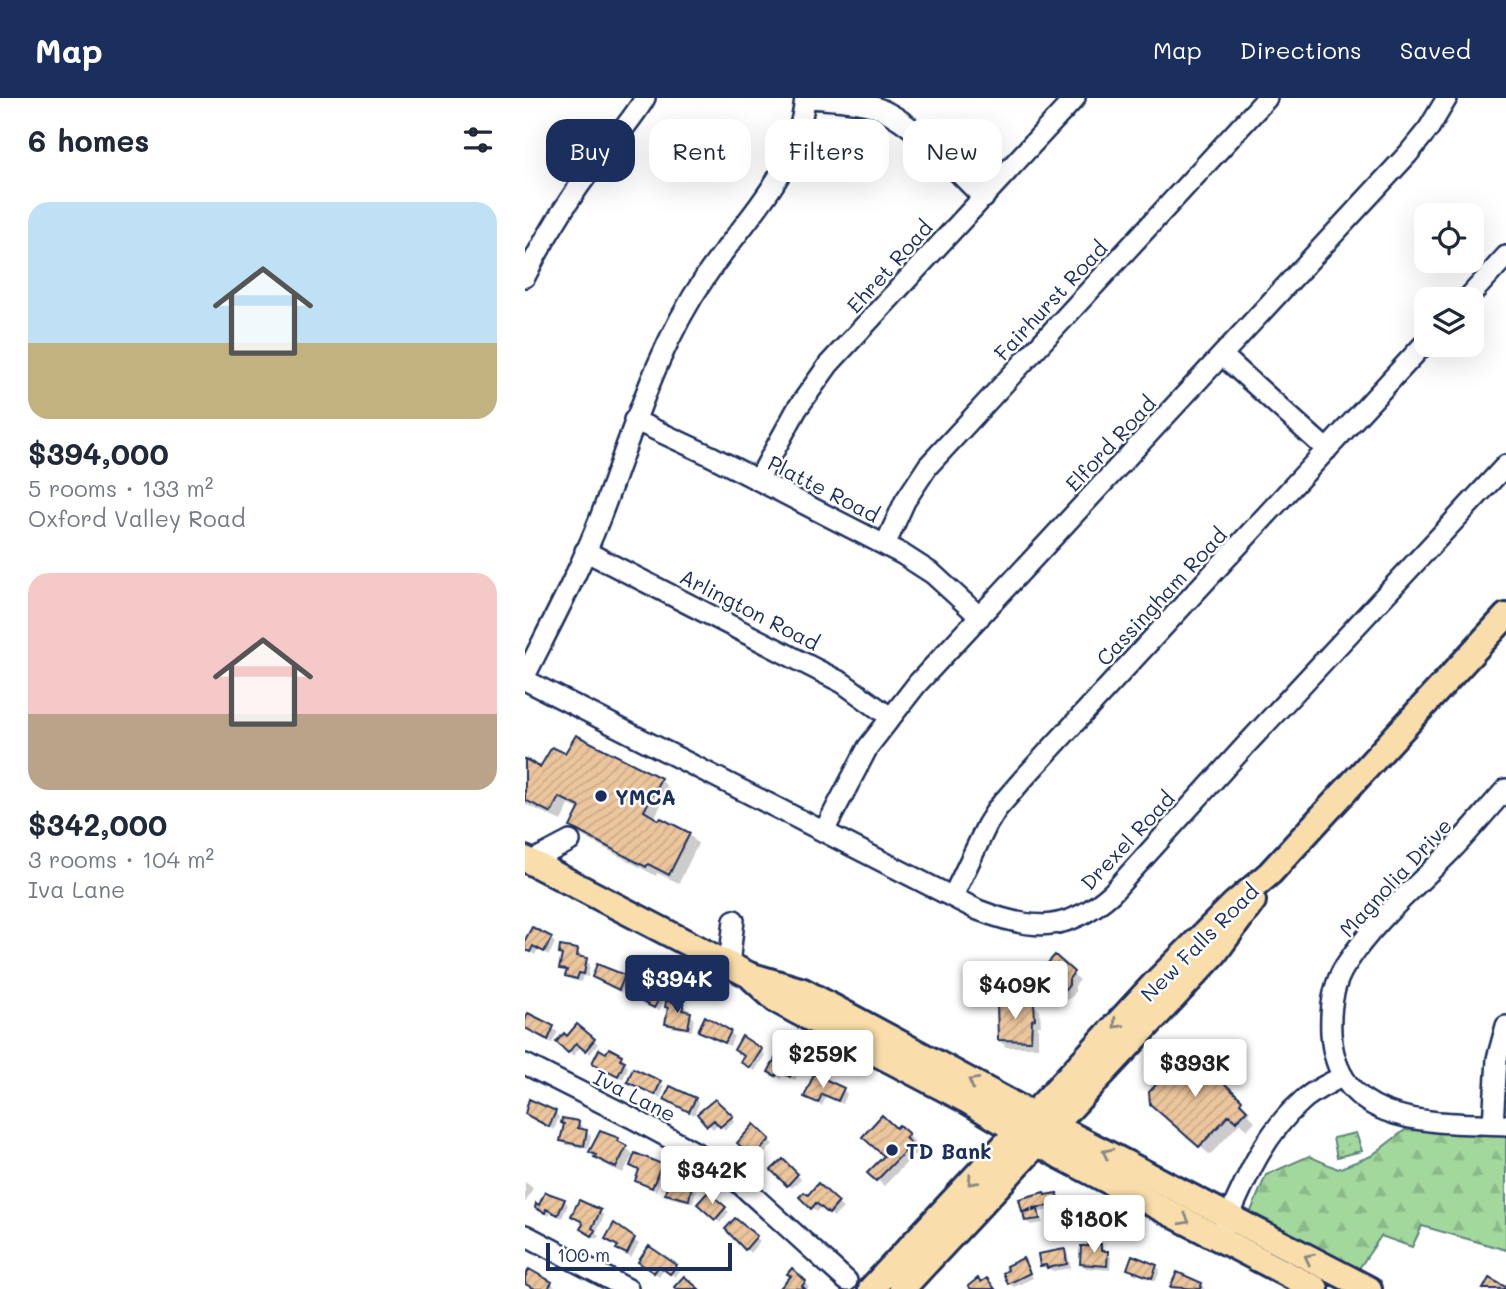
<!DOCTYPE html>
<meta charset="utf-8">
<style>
:root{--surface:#fff;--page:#f2f2f3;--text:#1f2937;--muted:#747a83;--accent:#1b2f5e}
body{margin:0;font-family:Mali,sans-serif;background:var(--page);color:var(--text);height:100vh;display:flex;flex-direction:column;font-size:26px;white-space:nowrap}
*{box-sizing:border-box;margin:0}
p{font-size:23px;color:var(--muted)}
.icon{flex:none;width:38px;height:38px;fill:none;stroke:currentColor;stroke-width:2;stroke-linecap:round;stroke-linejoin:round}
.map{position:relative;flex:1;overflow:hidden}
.details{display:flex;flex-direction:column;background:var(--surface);width:525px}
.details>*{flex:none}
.guide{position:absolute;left:21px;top:21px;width:665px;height:63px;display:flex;gap:14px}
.controls{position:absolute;left:889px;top:105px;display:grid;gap:14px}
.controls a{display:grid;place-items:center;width:70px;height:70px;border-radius:14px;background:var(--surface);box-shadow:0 7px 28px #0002;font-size:35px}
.scale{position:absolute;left:21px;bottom:18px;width:186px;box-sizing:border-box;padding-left:7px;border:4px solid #1b2f5e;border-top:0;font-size:19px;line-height:24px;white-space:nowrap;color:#1b2f5e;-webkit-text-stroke:5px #fff;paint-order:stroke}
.price{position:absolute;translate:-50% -60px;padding:0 16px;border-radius:7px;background:#fff;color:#222;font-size:23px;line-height:46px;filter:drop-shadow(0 2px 4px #0008)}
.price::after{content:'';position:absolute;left:50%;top:42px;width:21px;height:16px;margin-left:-10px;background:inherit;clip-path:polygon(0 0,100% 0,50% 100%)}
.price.selected{background:var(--accent);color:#fff}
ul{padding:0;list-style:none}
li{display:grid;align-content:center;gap:14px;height:371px;padding:0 28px}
li span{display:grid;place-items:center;height:217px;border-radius:21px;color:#555}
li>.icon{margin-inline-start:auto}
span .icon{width:126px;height:126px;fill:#fffc;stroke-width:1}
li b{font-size:30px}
h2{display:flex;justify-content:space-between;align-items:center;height:84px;padding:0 28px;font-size:30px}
.pill{padding:0 24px;border-radius:21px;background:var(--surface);box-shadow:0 7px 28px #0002;font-size:24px;line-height:63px}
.pill.selected{background:var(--accent);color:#fff}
header{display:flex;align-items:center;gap:42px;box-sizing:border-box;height:98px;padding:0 35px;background:var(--accent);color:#fff}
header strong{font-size:33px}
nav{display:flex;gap:38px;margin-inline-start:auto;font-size:24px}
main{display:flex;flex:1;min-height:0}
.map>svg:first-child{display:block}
</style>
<header>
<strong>Map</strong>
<nav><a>Map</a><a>Directions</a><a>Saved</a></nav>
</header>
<main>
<section class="details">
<h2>6 homes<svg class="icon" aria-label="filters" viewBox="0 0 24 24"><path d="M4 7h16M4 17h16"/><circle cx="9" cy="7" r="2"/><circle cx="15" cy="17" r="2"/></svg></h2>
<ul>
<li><span style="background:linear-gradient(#bfe0f5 65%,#c2b280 0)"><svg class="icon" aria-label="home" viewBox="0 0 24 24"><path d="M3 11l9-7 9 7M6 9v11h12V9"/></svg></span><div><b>$394,000</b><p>5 rooms · 133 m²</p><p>Oxford Valley Road</p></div></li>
<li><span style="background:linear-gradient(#f6c9c9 65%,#b9a48a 0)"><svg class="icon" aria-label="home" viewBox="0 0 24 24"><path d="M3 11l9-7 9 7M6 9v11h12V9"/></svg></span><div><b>$342,000</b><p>3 rooms · 104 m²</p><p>Iva Lane</p></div></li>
</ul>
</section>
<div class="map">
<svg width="981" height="1191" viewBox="0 0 981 1191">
<defs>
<pattern id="grass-dots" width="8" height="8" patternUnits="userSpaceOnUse" patternTransform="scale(1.75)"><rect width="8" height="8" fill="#a2d89c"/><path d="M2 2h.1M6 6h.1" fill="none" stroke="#8bba89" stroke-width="1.8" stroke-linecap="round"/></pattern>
<pattern id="forest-firs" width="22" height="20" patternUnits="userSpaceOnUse" patternTransform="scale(1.75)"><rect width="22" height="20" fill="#a2d89c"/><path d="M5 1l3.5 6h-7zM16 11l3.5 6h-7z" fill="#8bba89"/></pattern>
<pattern id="building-hatch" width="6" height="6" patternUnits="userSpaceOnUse" patternTransform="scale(1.75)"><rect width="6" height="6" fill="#ecc59c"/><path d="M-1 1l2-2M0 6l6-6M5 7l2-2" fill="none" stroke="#caaa89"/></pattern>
</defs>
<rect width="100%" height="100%" fill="#fff"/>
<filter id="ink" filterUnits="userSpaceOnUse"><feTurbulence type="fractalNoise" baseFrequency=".0143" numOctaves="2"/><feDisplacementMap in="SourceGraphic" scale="14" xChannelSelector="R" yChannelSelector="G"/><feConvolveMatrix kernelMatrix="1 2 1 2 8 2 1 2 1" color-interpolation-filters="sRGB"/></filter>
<g filter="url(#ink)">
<path fill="url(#grass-dots)" stroke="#5e847d" stroke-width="2" d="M831 1035 837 1053 812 1059 808 1040Z"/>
<path fill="url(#forest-firs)" stroke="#5e847d" stroke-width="2" d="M880 1032 981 1036V1152L897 1128 887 1149 856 1138 833 1172 724 1118 741 1077 784 1058 813 1071 846 1058Z"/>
<path fill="#0003" d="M41 658 135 681 144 691 129 721 164 736 173 746 154 785 132 775 131 778 57 738 47 728 55 712 44 707 36 723 0 706V663L16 671Z
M26 841 30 845 24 857 13 851 10 857 0 851V846Z
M52 853 56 857V861L65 866 63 879 58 878 56 884 47 882 42 878 43 875 36 870 39 859 35 856Z
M530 860 555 882 550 888V894L548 898 540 903 538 901 533 907 508 884Z
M69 878H99L103 883 98 895 86 890Z
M106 892 135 897 140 901 134 913 114 903Z
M508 906 515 913 516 928H513V949H481L474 942Z
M158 907 162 912V915L169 920 167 933 146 929 142 925Z
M4 917 33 934 27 945 0 930Z
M176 932 205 934 209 938 205 948 180 937Z
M42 941 69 942 73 946 65 956 56 948 48 958 33 944Z
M211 952H236L240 957 230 973 217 964 220 959Z
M664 954 725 1013 723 1016 730 1023 722 1032 715 1025 685 1057 637 1015Z
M82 957 96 958 100 962 99 965 103 969 98 981 70 964Z
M271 966 276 970 270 982 258 976 256 981 245 974Z
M109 972 135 985 140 989 135 1000 109 988 104 984Z
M318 991 322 996 318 1006 301 999 297 1008 281 998Z
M141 1000 170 1001 174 1006 169 1017Z
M5 1003 30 1014 34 1019 29 1032 0 1014Z
M198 1009 210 1023 200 1032 194 1025 188 1031 174 1016Z
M38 1025H53L58 1029 57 1032 66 1038 63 1051 42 1047 37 1042 40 1027Z
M229 1029 248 1046 233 1063 214 1045Z
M371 1032 383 1037 390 1044 386 1047 392 1054 359 1088 345 1075 361 1058Z
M93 1042 108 1056 98 1075 79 1066 67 1053Z
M258 1063 276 1081 267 1090 249 1072Z
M107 1068H136L140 1072 131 1093 112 1082 116 1074Z
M157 1078 162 1083 161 1086 171 1092 168 1105 147 1100 142 1095 145 1086 141 1083Z
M0 1084 8 1090 0 1105Z
M293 1088 318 1110 309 1119 297 1108 292 1114 276 1099 283 1100Z
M184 1096 204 1114 195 1125 175 1106Z
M531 1097 535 1101 537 1111 513 1114 518 1125 506 1127 501 1123 498 1112 520 1098Z
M39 1102 43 1107 37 1120 26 1115 24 1118 12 1109Z
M75 1114 79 1118 71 1135 74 1138 72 1141 61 1135 57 1131 60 1126 48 1118Z
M90 1128 114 1146 106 1160 97 1155 94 1149 83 1141Z
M202 1131 230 1139 235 1143 225 1155Z
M576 1147 580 1155 586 1159 585 1172 561 1170 556 1165Z
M539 1153 543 1157 546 1170 528 1173 517 1167Z
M498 1162 508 1180 489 1189 484 1185 486 1173Z
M115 1164 151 1168 155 1173 150 1179 139 1171 134 1178Z
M631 1168 635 1172 631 1183 608 1175 604 1171Z
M267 1173 284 1189 282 1191 257 1190 268 1179Z
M0 1183 26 1185 30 1189 9 1191Z
M676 1187 680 1191H650L647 1189Z"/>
<path fill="url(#building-hatch)" stroke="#1b2f5e" stroke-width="2" d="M51 637 136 680 119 713 134 722 136 720 165 735 144 777 123 766 121 769 45 729 55 709 34 699 26 715 0 702V661L15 669 27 649 40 655Z
M7 829 27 839 19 854 8 848 5 854 0 852V842Z
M35 848 53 851 52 858 62 860 59 876 54 875 52 881 40 878 42 872 34 871 37 857 34 856Z
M530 857 549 874 544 881V887L541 891 532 897 530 895 525 901 506 884Z
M72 866 100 877 94 892 67 879Z
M109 881 137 896 129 910 107 899 109 895 103 892Z
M141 903 159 906 157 912 166 914 163 930 140 926 143 910 140 909Z
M509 904 510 921 507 922 506 943 473 942 472 905Z
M3 915 29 928 23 942 0 930V922Z
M180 918 206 933 200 945 173 933Z
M52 926 70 941 60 953 51 945 43 955 31 944 39 935 42 938Z
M217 938 237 951 225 970 215 964 219 958 209 952Z
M84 950 97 957 95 961 100 963 93 978 67 965 74 951 81 955Z
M664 952 717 1002 715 1005 722 1012 711 1024 704 1017 674 1049 625 1006 624 994Z
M253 955 273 965 265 979 253 973 251 978 243 974Z
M108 970 136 983 130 997 102 984Z
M289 976 319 990 313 1003 297 996 293 1005 279 999Z
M145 988 171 1000 164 1014 139 1001Z
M4 1001 31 1013 24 1029 0 1016Z
M190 1001 208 1018 195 1029 189 1022 182 1028 172 1016Z
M357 1017 371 1030 374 1027 384 1036 380 1040 387 1046 351 1083 342 1075 359 1058 337 1039Z
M37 1020 54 1023 53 1030 62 1032 59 1048 35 1043 39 1026 36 1025Z
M229 1026 245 1041 228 1060 212 1045Z
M75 1033 94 1040 93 1043 102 1048 91 1070 69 1059 71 1057 64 1054Z
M110 1055 137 1066 127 1090 110 1083 114 1072 105 1068Z
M258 1061 273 1076 262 1088 246 1072Z
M142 1073 158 1077 157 1083 167 1086 164 1102 140 1096 143 1084 139 1083Z
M293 1085 314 1104 304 1116 291 1105 286 1111 274 1099 279 1094 283 1097Z
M20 1094 40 1101 33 1117 21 1111 20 1115 10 1110 11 1105 14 1107Z
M183 1094 201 1109 190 1122 172 1106Z
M519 1094 520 1097 532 1095 533 1107 508 1110V1112L513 1111 515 1121 500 1123 498 1114 505 1113V1111L497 1113 494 1101Z
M54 1102 76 1112 67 1130 70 1132 67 1138 55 1131 58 1126 56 1123 46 1118Z
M210 1120 232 1138 220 1152 200 1131Z
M89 1125 110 1140 102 1156 91 1151 93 1148 80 1141Z
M564 1145 576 1146V1153H583L582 1168 555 1166 556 1148H563Z
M124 1148 152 1167 145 1176 134 1168 129 1175 113 1164Z
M540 1151 542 1166 522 1170 521 1167 515 1168 513 1156Z
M607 1157 632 1167 627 1180 602 1171Z
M498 1160 505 1175 483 1186 478 1175 483 1172 481 1168Z
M267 1170 281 1183 277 1188 280 1191 255 1190 266 1178 262 1176Z
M4 1171 27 1184 23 1191H10L0 1186V1179Z
M652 1174 677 1185 675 1191 645 1189Z
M159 1178 174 1191H151L149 1189Z
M453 1180 456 1184 462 1180 470 1191H446L443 1188Z
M964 1180 981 1189V1191H958Z"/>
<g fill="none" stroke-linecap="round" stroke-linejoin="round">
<g stroke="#1b2f5e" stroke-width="24">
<path id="minor" d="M285 0C306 2 330 2 350 9 388 22 429 72 459 100
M0 179C20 139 44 100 71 65 88 43 106 24 120 0
M942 201 981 158
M697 257 802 352
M109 322 184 357 377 456 408 476 455 519
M233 382 272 311 304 266 550 0
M360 447 380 403 403 368 742 0
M60 453 318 585 365 619
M0 578C26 526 54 474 75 420 107 336 130 252 181 178 222 118 272 77 280 0
M0 582 453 812C507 833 543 835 587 795L720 648 981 367
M981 691C961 713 942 737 921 758 886 793 847 826 820 868 807 888 805 912 806 935 812 1031 910 1024 981 1027
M299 733 343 649 392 586 883 56 904 30 922 0
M5 764 45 743
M428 798 462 727 472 711 499 680 901 244
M204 867 209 822
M0 966 107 1020 170 1054 203 1075 322 1183
M968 1026 972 961 981 928
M699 1130C719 1085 738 1037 776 1004 788 992 804 986 818 978
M0 1137 103 1191"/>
</g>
<g stroke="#1b2f5e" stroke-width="30">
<path id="major" d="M0 761 224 877 278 893 508 1017 844 1191
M228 881 251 902 269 912 441 1002 535 1058 791 1191
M346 1191 631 884 709 806 745 775 981 518
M377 1191 690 855 728 803"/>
</g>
<use href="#minor" stroke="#fff" stroke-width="19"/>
<use href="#major" stroke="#f9deab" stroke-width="24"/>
</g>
<defs><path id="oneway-chevron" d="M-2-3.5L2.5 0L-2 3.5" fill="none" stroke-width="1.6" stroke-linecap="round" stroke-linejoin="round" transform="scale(1.75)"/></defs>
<g stroke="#8a8684">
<use href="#oneway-chevron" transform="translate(592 926) rotate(133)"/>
<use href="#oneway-chevron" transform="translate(448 984) rotate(-151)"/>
<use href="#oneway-chevron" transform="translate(582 1055) rotate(-153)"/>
<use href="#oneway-chevron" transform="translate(447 1083) rotate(133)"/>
<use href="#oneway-chevron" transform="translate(660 1122) rotate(28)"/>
<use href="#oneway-chevron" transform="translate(784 1160) rotate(-153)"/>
</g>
</g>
<g fill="#1b2f5e" stroke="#fff" stroke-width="2.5">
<circle cx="76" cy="698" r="7"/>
<circle cx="367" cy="1052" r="7"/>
</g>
<g text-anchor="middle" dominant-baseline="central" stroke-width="5" stroke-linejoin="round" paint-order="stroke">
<g font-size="21" fill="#1b2f5e" stroke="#fff">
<text transform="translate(364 168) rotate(-48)">Ehret Road</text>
<text transform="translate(525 202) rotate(-47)">Fairhurst Road</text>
<text transform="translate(585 345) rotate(-47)">Elford Road</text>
<text transform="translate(299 390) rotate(27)">Platte Road</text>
<text transform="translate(636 498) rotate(-47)">Cassingham Road</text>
<text transform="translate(225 511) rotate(27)">Arlington Road</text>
<text transform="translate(602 742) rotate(-47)">Drexel Road</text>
<text transform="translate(870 779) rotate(-47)">Magnolia Drive</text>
<text transform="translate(674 844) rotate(-45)">New Falls Road</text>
<text transform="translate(110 997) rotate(27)">Iva Lane</text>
</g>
<g font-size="21" font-weight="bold" fill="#1b2f5e" stroke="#fff" text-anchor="start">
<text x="90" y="698">YMCA</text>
<text x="381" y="1052">TD Bank</text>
</g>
</g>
</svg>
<div class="controls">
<a><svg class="icon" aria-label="locate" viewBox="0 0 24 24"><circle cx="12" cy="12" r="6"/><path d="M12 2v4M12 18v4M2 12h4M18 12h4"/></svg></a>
<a><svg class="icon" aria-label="layers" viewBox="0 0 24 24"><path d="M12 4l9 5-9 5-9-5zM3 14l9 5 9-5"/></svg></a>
</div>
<div class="scale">100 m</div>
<b class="price selected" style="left:152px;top:917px">$394K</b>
<b class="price" style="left:490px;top:923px">$409K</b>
<b class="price" style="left:298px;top:992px">$259K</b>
<b class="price" style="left:670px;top:1001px">$393K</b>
<b class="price" style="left:187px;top:1108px">$342K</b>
<b class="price" style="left:569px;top:1157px">$180K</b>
<div class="guide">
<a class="pill selected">Buy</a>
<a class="pill">Rent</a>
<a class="pill">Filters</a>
<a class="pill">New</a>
</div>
</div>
</main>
